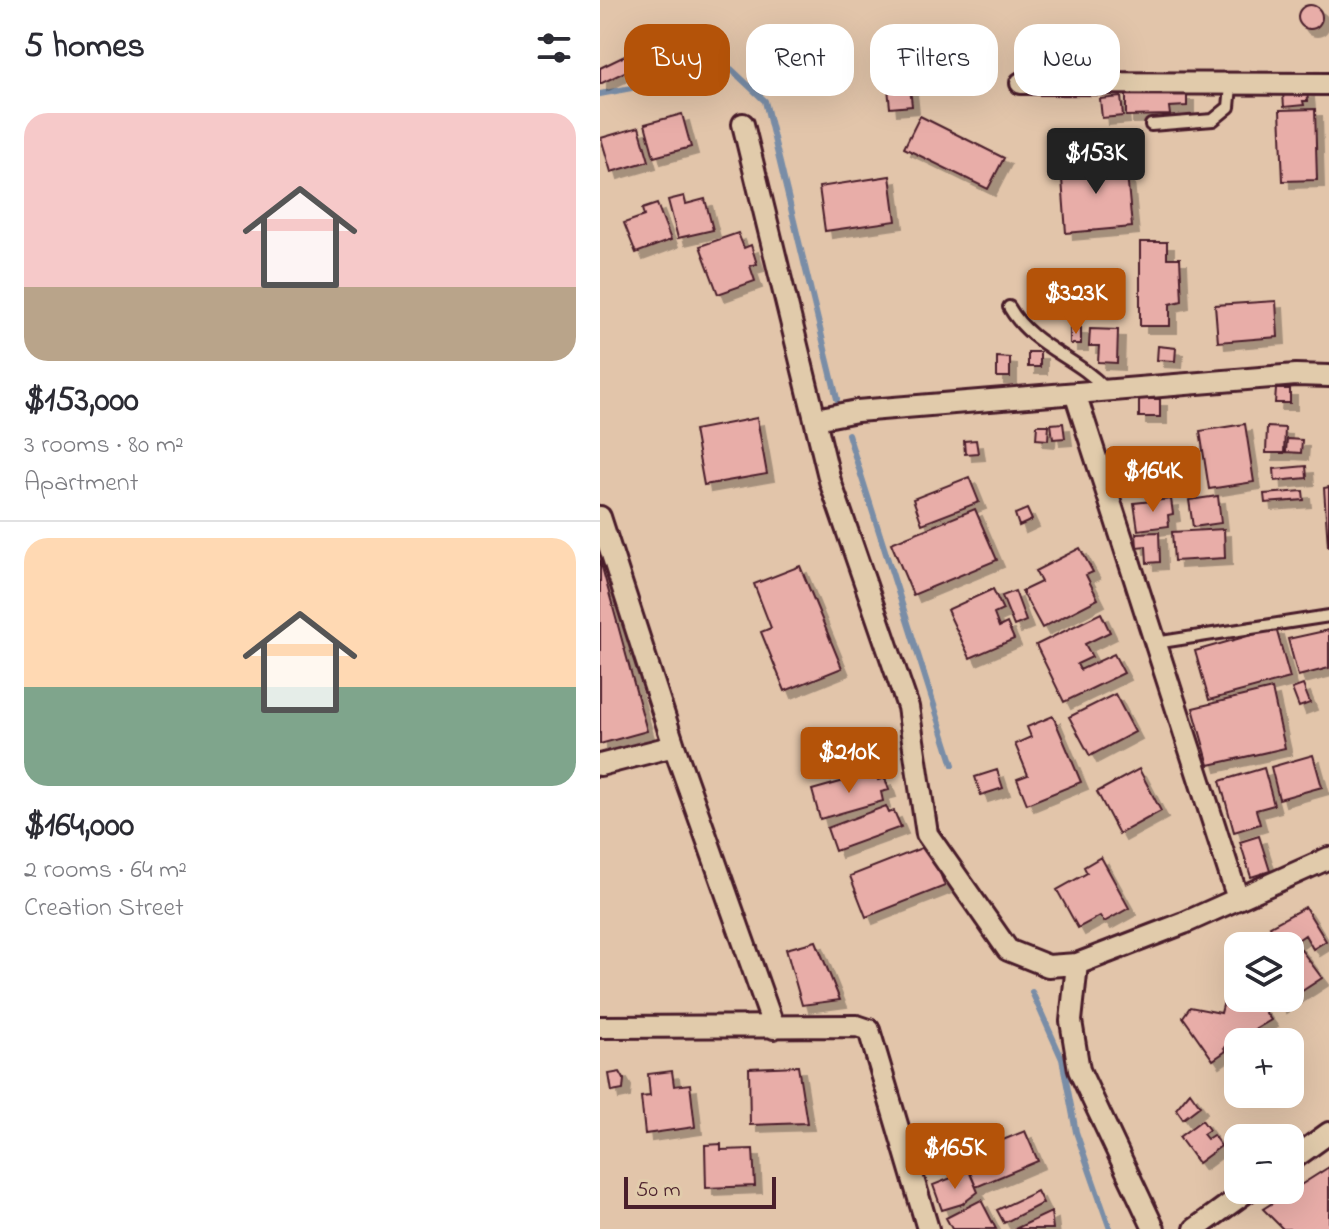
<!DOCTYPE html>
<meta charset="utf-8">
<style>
:root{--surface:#fff;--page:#f2f2f3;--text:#2b2b33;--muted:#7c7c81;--line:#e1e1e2;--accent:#b45309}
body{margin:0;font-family:"Indie Flower",sans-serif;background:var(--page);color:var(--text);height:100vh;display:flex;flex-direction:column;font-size:30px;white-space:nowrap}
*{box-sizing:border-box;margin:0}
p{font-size:26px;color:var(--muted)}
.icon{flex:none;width:44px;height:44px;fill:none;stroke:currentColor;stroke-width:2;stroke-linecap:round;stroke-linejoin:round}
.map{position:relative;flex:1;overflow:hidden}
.sheet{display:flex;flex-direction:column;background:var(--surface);width:600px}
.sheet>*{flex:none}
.top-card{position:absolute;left:24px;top:24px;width:584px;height:72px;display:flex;gap:16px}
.fabs{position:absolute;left:624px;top:932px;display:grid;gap:16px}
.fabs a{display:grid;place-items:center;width:80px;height:80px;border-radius:16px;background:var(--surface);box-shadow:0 8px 32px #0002;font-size:40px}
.scale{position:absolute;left:24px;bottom:20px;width:152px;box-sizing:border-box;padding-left:8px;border:4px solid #4a1f2b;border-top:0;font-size:22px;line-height:28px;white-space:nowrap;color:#4a1f2b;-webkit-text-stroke:6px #e1cbab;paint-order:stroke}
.price{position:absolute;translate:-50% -68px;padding:0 18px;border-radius:8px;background:var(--accent);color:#fff;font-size:26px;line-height:52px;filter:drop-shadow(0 2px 4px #0008)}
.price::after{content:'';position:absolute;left:50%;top:48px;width:24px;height:18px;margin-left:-12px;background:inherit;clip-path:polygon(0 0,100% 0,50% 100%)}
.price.current{background:#222;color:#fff}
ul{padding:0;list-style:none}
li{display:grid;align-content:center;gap:16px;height:424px;padding:0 24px}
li+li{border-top:2px solid var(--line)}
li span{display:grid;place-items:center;height:248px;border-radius:24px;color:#555}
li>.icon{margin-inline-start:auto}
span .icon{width:144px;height:144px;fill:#fffc;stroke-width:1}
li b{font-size:34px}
h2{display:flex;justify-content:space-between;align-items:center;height:96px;padding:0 24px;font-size:34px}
.tag{padding:0 28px;border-radius:24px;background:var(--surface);box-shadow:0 8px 32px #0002;font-size:28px;line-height:72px}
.tag.current{background:var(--accent);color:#fff}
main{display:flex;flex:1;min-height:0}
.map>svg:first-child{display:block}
</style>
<main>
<section class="sheet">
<h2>5 homes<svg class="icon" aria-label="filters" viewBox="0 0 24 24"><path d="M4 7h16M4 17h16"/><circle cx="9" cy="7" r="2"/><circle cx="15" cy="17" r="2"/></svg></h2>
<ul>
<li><span style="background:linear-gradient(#f6c9c9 70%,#b9a48a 0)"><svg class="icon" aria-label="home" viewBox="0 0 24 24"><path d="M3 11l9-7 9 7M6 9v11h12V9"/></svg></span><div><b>$153,000</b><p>3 rooms · 80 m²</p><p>Apartment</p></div></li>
<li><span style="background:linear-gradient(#ffd9b3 60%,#7fa58c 0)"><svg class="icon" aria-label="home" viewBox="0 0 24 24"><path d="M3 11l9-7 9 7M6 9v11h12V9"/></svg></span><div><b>$164,000</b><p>2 rooms · 64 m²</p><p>Creation Street</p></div></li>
</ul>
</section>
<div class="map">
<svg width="729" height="1229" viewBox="0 0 729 1229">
<defs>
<filter id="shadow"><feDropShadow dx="7" dy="7" stdDeviation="0" flood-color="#0004"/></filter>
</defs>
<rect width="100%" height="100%" fill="#e2c5aa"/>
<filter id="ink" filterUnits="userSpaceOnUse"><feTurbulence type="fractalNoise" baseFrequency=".0125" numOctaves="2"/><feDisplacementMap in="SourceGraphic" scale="16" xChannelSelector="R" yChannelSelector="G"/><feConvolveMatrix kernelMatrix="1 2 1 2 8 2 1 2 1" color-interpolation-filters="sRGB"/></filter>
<g filter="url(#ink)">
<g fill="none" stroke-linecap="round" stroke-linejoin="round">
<path stroke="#798da7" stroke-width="6" d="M0 94 131 69 165 101 237 399
M248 434 353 765
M432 992 462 1059 476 1132 510 1229"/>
</g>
<path fill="#e8ada8" stroke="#4a1f2b" stroke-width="2" filter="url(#shadow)" d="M698 17a12 12 0 1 1 24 0a12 12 0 1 1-24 0Z
M184 35 197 36 195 55 182 54Z
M64 37 70 50 0 84V68Z
M181 52 182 70H171L170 53Z
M287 67 314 70 313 82 286 80Z
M371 72 372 87 353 88 352 73Z
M310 87 312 106 290 108 288 88Z
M707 91 708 101H703L704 105 684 107 683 93Z
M526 94H587V106L569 107 570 115 526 116Z
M521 97 523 116 502 118 500 99Z
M715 109 717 180 683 181 680 110Z
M82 114 91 147 54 157 45 124Z
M320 116 404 158 388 189 304 148Z
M39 127 49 161 11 172 1 138Z
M502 152 503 165 526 163 532 227 466 233 461 165 488 163 487 153Z
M290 176 296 221 225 231 219 187Z
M84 196 86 204 105 199 113 230 78 238 68 200Z
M57 204 71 240 36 253 24 223 44 216 42 209Z
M138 233 144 248 151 245 157 264 150 266 155 281 118 294 100 246Z
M540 242H567V258H580L582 301 570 304V326H540Z
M676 301 678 337 618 342 615 305Z
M470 328H481V344H470Z
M490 329 518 330 517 363 498 362 499 346H489Z
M558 346 576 348 575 361 557 360Z
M428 352H440V367H428Z
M397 357 410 358V377H397Z
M676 389H690V403H675Z
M539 399H560V417H539Z
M157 418 167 474 104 485 94 430Z
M463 423 465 438 453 439 451 424Z
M645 424 654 482 609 489 600 431Z
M437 425H449L448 440 436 439Z
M667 427 685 428 684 453H666Z
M687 439 702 440 701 453 686 452Z
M376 440 378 453 365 454 364 441Z
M530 449 537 479 524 482 517 452Z
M586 457 592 483 560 491 554 465Z
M706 466 707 478 675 481 674 469Z
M369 477 379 502 322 524 313 499Z
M729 487V546H728L724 488Z
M703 491 704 500 665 503 664 494Z
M618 496 621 523 593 527 589 500Z
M571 499 573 514 568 515 569 526 538 530 534 503Z
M375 509 397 560 313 595 291 543Z
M427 509 432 520 419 526 415 514Z
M624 529 625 558 574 561 572 532Z
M559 532 560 562 547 563 546 546 537 547 536 533Z
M480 548 493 572 486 575 498 599 442 628 422 591 441 582 435 571Z
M0 560 47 731 0 744Z
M200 566 242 668 185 691 161 632 171 628 154 584Z
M393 589 403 610 394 614 399 627 407 623 414 639 370 658 347 610Z
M415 591 426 621 414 626 402 596Z
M501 613 510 632 485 644 492 657 477 664 480 670 514 654 524 673 464 702 436 645Z
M676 628 690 678 609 700 595 651Z
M729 630V668L698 676 688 639Z
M703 685 710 703 699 707 692 689Z
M672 689 685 748 609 765 593 708Z
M515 694 535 732 490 756 469 717Z
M453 716 481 782 427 804 417 779 428 775 415 744 431 737 427 727Z
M713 755 722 787 679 799 671 767Z
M664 768 674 805 656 810 660 824 634 832 620 781Z
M539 769 561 811 519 834 497 792Z
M397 770 403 788 381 795 375 777Z
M276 772 278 780 285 778 289 790 281 792 283 801 220 819 212 790Z
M286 806 289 813 294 811 301 827 235 851 227 828Z
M659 836 670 871 651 877 640 842Z
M329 845 345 886 266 917 250 876Z
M501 857 529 908 504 922 500 916 478 928 457 890 487 873 484 867Z
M705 907 726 941 713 949 705 935 689 946H683L670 926Z
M693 939 722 978 679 1006 674 998H690V946H681Z
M216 941 240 1000 202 1005 186 949Z
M638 978V998H655L671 1020 624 1048 626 1051 613 1060 583 1017 590 1007 621 1013 629 982Z
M198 1066 207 1123 150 1125 149 1068Z
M72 1071 74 1086 90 1084 95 1127 45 1134 41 1097 50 1096 48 1074Z
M20 1072 24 1079 23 1090 12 1092 9 1074Z
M590 1092 600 1106 583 1119 576 1109Z
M602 1120 609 1130 603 1134 607 1139 613 1135 621 1146 598 1163 579 1137Z
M425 1131 438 1161 376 1187 363 1156Z
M121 1144V1150L153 1149 155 1186 106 1188 105 1145Z
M729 1167V1229H683L663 1209Z
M369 1171 378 1192 362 1204 342 1210 333 1185Z
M437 1191 443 1203 404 1223 397 1210Z
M381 1200 396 1229H352L346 1218Z
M451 1212 453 1229H415Z"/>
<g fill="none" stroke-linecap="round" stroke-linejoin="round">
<g stroke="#4a1f2b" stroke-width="16">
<path id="service" d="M551 125 613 120 629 107 631 86
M409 307C432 347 475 356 506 389
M555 643 729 616"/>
</g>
<g stroke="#4a1f2b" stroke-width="26">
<path id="minor" d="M421 83 729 84
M143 124 230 481 308 707 327 834 408 950 448 966 477 964 584 923 729 858
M475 393 638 899
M216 419 257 411 696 375 729 376
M0 517 74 746 174 1028
M0 765 74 746
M477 964 471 1021 479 1070 554 1229
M0 1027 257 1026 269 1030 328 1229
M690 1161 729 1133
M595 1229 649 1190"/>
</g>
<use href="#service" stroke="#e1cbab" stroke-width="10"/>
<use href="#minor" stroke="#e1cbab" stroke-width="20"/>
</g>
</g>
</svg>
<div class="fabs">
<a><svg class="icon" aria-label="layers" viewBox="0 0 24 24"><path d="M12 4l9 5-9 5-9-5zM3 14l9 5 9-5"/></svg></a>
<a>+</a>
<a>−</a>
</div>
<div class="scale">50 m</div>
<b class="price current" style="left:496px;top:196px">$153K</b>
<b class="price" style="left:476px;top:336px">$323K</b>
<b class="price" style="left:553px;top:514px">$164K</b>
<b class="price" style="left:249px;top:795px">$210K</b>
<b class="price" style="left:355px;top:1191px">$165K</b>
<div class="top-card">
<a class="tag current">Buy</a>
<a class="tag">Rent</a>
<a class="tag">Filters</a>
<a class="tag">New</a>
</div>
</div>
</main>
